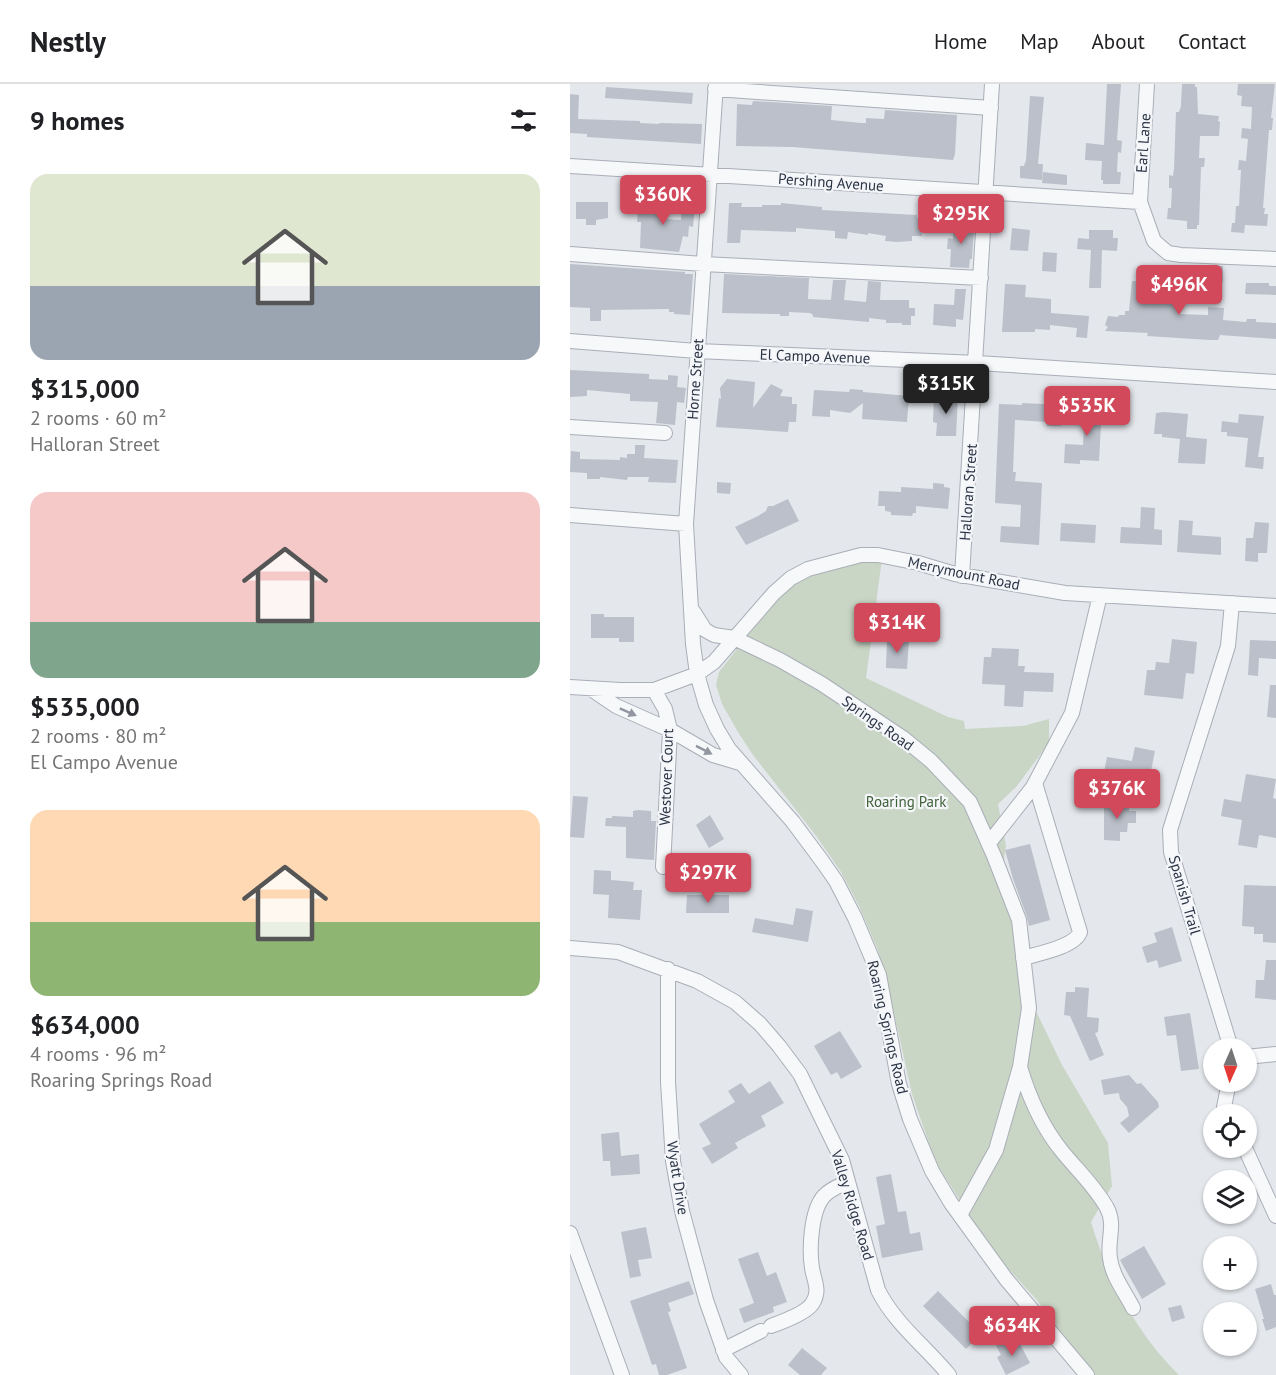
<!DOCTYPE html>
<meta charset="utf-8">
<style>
:root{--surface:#fff;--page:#f2f2f2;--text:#202124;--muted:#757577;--line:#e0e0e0;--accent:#d1495b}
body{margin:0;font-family:"PT Sans",sans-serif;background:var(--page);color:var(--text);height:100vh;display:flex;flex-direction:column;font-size:22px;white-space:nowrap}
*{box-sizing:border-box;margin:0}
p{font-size:20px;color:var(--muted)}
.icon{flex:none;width:33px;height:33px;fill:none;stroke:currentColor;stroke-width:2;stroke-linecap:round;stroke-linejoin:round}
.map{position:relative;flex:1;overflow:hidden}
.side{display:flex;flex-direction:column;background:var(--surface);width:570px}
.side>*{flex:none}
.needle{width:39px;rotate:183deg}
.fabs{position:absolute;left:633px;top:954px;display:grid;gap:12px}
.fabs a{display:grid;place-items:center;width:54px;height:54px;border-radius:50%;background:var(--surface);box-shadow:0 2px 4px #0004;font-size:30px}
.price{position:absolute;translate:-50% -51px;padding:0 14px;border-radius:6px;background:var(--accent);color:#fff;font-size:20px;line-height:39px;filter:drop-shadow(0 2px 3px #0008)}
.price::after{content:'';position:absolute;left:50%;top:36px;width:18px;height:14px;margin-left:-9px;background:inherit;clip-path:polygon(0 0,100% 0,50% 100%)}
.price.active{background:#222;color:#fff}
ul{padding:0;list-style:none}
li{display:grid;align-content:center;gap:12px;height:318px;padding:0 30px}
li span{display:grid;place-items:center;height:186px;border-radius:18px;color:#555}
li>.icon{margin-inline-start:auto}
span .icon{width:108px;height:108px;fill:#fffc;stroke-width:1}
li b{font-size:26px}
h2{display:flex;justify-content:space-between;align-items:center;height:72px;padding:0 30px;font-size:26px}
header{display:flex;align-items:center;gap:36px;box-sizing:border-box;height:84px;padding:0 30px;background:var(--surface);border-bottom:2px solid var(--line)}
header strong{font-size:28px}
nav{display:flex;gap:33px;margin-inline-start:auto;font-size:21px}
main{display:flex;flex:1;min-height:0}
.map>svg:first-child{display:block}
</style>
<header>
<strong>Nestly</strong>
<nav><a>Home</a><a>Map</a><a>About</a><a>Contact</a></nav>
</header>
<main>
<section class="side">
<h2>9 homes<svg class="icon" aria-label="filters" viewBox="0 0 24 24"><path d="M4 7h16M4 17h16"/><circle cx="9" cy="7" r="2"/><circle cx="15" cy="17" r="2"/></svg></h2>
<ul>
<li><span style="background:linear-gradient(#dfe7d0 60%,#9aa5b1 0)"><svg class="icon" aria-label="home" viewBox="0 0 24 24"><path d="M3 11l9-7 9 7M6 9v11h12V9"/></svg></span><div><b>$315,000</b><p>2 rooms · 60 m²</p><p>Halloran Street</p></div></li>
<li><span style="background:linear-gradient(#f6c9c9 70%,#7fa58c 0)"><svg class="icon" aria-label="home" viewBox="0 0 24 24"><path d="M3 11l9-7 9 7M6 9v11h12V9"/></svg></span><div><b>$535,000</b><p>2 rooms · 80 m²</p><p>El Campo Avenue</p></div></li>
<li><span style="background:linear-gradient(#ffd9b3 60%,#8fb573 0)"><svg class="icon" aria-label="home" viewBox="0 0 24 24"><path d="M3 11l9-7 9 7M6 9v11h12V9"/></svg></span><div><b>$634,000</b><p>4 rooms · 96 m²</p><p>Roaring Springs Road</p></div></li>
</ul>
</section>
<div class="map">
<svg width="706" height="1291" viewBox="0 0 706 1291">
<rect width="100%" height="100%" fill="#e4e7ec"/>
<path fill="#c9d6c5" d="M312 475 296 594 378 633 394 637 395 645 453 642 479 635V659L446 703 428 720 436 762 434 775 436 795 460 910 466 927 492 981 538 1059 542 1102 521 1138C538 1195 566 1249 609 1291H524L466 1215 422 1167 365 1077 342 1010 318 902 307 864 289 822 271 788 247 753 183 671 168 648 152 620 146 601 149 588 185 542 214 509 239 489 266 480Z"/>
<path fill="#bbc0ca" d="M537 0H551L547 56 552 57 551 69 548 68 547 88H551L550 100H533V96H531L532 77 515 76 516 59 534 61Z
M612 0H625V3H627L628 30 649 32 648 37 650 38 649 52H630L629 74H635L634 83H631L629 141H627V145H617V137L597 135 598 124H601L602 104H599V91L603 92 604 85 606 28H609L611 22Z
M668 0H705L701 34H703L702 46H699L693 124H695L694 130H698L697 142 675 141 674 149 661 148 662 139H665L666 122H669L671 86H668L669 76 676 77 678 55 671 54 672 44 681 45 682 23 671 22 672 12 667 11Z
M36 3 123 9 122 20 35 14Z
M0 10 9 11 8 35 70 37V39L89 40V39L132 40 131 60 17 53V50L0 49Z
M460 12 474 13 468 80H473L472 96 450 94V82H454L456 76Z
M183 17 262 22 261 36 291 39H296V34L314 35 315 26 387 31 385 70 383 76 223 63 166 62 167 20 182 21Z
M473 88 497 91V101L472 99Z
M73 113 89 114 88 127H95V135L111 136 112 118 125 119 123 143 119 142 118 153 113 152 109 168 70 164 71 138H67L69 117H72Z
M6 118H38V134L26 136V141H16V135H6Z
M159 119H172L171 123H192V121H211V119L252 123V126L347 131V134H353L352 152H342V157L327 158 315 157 316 152 298 149V151L278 148 277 155 265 154V147L226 144V148L171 146 170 159H157Z
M384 136 400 137V145H404L402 175H400L399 184 380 183 381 165H377L378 154 383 155Z
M442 144 460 146 458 167 440 166Z
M519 146H543V154H548L547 167 532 166 531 204H519L521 166 507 165 508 154 519 155Z
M473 168 487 169 486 188 472 187Z
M0 180 115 188V190H123L120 231 104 230V228H99V225L31 226V237H20V224L0 223Z
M622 181 653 182V198L622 199Z
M154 190 239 194 238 215 261 216 263 196H276L274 216 296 218 298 197 311 198 310 216H339V224H345V232H341V241H332V239H316V236L299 234V238L243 233V231L240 229 219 228V232H210V230L152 229Z
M605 194H616V211H609L608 230 638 231V223L654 224 653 236 676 238 677 235H686V238L706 239V255L650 251 648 256H640L577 252 578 249 535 247 538 243 535 241 538 232 548 233 549 231H555V227H559L562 197 605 199Z
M676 199H699V202H706V211L675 210Z
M435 200 456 201 455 213 481 215V229L519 232 517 254 506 253 507 244 480 241V246L465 245V248H432Z
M385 205H396L393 236 386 235V243L363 241 364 220 384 221Z
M0 286 79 290V295L98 296V291L108 292 107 303 116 304 114 319 107 318 105 341 86 339 88 318 60 317V310L17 306V312L0 313Z
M157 295 185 298 183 324 201 300 213 306 210 312 222 313V320H227L226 338H219L218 348 146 343 149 314 151 315 150 304Z
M280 305 293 306V308L339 312 337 338 292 335 293 319 280 329 260 326V333L242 332 244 306 279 308Z
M364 311 388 312 386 352H366L367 339 363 338Z
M452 319 492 321 491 342H477V338L445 336 443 388H446L445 397 472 399 469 461 430 458 431 442 450 443 451 421 425 419 429 320 452 321Z
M514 323 535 324 534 341 531 340 529 377 510 376V380L494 379 495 360 513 361 514 342 507 341 508 330H514Z
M594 328 618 330 616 353 637 355 635 380 608 379 610 355 592 353V350H584L586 329Z
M669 330 694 332 688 373H694L693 385 675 383 678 354 657 352V348H651L652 337 668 339Z
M65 361H75L74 374 108 376 106 399 78 398 79 393H58L57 396 30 393V395H17V389L0 388 1 367 10 368V375L50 376V373L57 374V370H65Z
M147 398 161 399 160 410 147 409Z
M363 399 374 400V403L380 404 378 425 346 422V429H343L342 432 321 431V428L315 427V422H308L309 407 331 408V403L363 405Z
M218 415 229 437 176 461 165 443 188 432 196 427 198 422H203Z
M571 423 585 424 584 445 592 446V461L550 459 551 443 570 444Z
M609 436 623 437 622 451 651 453V471L607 468Z
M685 438 699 439 697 469H688V478L675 477 676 454H683Z
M491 439 526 441 525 459 490 457Z
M21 530H34V533H64V558H49V554H21Z
M317 555 339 556 337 585 316 584Z
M602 555 627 558 624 590 616 589 613 615 574 611 577 586H585L586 578 599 579Z
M680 556 706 557V575L689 574 688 592 678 591Z
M422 564 449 565 448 582H455L454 588 484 589 483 608 454 607 453 623 434 622 435 601 412 600 414 573H421Z
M700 601H706V634L697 633Z
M565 663 585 667 578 702 533 693 537 673 562 677Z
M676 690 706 695 703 714 706 715V754L689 751 687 764 668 761 672 736 651 732 654 715 671 718Z
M3 712 18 713 14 754 0 753Z
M534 718 559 719V727H566V739H558L557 748H550V757L534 756Z
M68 726 81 727V737H86L84 776 56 774V743L35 742 36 734H42V732L63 733V727Z
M140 731 154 755 139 764 126 741Z
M460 760 480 836 459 842 457 833 443 795 435 766Z
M24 786 41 787V796L64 798 63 806H72L70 836 38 834 39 811 23 810Z
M674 801 706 802V859L693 858V850H684V843L672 842Z
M117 811H159V829H116Z
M226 824 243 827 238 858 182 848 185 834 223 841Z
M602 843 612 877 589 884 587 876 577 879 572 863 587 858 584 849Z
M696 876H706V916L685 914 686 896H694Z
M505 903 519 904 517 933 529 934 528 948 525 949 534 971 520 977 500 932 494 931 496 908H505Z
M620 929 629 985 611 987 606 951 597 952 594 933Z
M270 947 292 983 271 995 267 988 261 991 244 962Z
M559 991 567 1000 571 999 588 1018 589 1023 559 1049 550 1039 559 1032 557 1023 550 1015 549 1009 534 1011 531 996Z
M200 997 214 1019 191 1032 196 1042 165 1059 168 1064 142 1080 132 1064 141 1060 129 1040 165 1018 158 1007 171 999 179 1010Z
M49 1048 51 1072 69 1070 70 1090 41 1092 40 1077H33L31 1050Z
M321 1090 328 1128 336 1127 340 1150 350 1148 353 1166 312 1174 306 1142 315 1140 306 1093Z
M76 1143 82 1174 68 1176 71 1192 60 1194 51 1148Z
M574 1162 596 1200 572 1215 550 1176Z
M188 1168 197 1192 206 1188 217 1218 203 1223 204 1228 174 1239 169 1225 184 1219 168 1175Z
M119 1197 124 1210 98 1219 101 1227 98 1228 117 1284 97 1291H89L86 1280 82 1281 60 1217Z
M701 1200 704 1211H706V1243L696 1247 692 1235H694L685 1205Z
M368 1207 404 1243 399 1248 406 1255 396 1265 353 1222Z
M611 1221 615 1234 602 1238 598 1224Z
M441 1254 445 1263 450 1260 460 1279 436 1291 427 1273 431 1271 426 1262Z
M232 1264 257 1284 251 1291H230L218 1281Z"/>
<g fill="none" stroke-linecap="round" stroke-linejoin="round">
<g stroke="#a9aeb7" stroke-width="16">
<path id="minor" d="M146 0 116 440 123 560 127 590 136 621 147 645 159 665 223 738 252 777 266 797 285 834 309 891 329 1000 340 1035 362 1087 381 1119 436 1195 517 1291
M577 0 570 118 584 157 598 169 611 171 706 175
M145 5 421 24
M0 82 570 118
M0 170 133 180 411 194
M0 257 127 267 407 279 706 298
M0 343 95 349
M0 431 116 440
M392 492 422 0
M123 527 135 546 144 551 164 554 210 576 252 600 333 654 361 677 400 718 424 772 449 836 459 924 450 983 426 1066 390 1131
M0 603 50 606H84L127 590 144 578 204 509 221 494 238 485 291 471H308L348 479 385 490 495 509 706 522
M21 605 46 622 100 646 143 671 170 679
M84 606 95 625 100 646 93 783
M419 759 463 703 502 629 530 511
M0 864 48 868 127 897 165 918 190 940 209 962 230 990 272 1076 308 1206C325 1240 355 1262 379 1291
M453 874C467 870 505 863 510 848L465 699
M98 885V998L103 1077 112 1127 136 1216 156 1273 171 1291
M661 964 601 768 600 746 658 562 662 519
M676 973 706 970
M450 983C459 1013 471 1041 491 1066 506 1085 525 1102 537 1124 546 1141 537 1156 540 1174 542 1192 555 1208 563 1224
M658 1030 654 1023 659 998
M675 1064 706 1132
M0 1149 52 1291
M201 1242C212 1238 236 1229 242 1220 251 1207 244 1197 242 1184 239 1165 241 1126 254 1112 260 1105 269 1102 278 1098
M153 1266 191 1247"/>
</g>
<use href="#minor" stroke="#f7f8fa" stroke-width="14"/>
</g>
<defs><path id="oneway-solid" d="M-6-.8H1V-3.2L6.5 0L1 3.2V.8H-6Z" transform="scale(1.5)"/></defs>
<g fill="#9196a0">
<use href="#oneway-solid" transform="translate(58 628) rotate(24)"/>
<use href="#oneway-solid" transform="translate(134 666) rotate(27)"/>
</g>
<g text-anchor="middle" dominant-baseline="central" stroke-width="4.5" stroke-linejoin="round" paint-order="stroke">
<g font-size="15" fill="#2b3445" stroke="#f4f6f9">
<text transform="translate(573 59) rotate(-86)">Earl Lane</text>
<text transform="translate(261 98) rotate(4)">Pershing Avenue</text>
<text transform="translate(245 272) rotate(2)">El Campo Avenue</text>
<text transform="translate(125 295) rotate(-86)">Horne Street</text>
<text transform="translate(398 408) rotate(-86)">Halloran Street</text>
<text transform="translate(394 489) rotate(12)">Merrymount Road</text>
<text transform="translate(308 639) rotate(35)">Springs Road</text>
<text transform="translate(96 693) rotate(-88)">Westover Court</text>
<text transform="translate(615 811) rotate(74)">Spanish Trail</text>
<text transform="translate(318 943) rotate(77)">Roaring Springs Road</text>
<text transform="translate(108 1094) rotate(81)">Wyatt Drive</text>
<text transform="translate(283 1121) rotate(73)">Valley Ridge Road</text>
</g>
<g font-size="15" fill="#3f6138" stroke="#f4f6f9">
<text x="336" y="717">Roaring Park</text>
</g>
</g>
</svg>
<div class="fabs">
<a><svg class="needle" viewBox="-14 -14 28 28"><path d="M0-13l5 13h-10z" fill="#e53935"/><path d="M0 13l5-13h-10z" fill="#757577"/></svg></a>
<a><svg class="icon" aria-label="locate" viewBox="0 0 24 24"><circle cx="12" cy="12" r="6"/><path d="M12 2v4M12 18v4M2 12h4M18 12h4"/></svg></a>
<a><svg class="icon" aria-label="layers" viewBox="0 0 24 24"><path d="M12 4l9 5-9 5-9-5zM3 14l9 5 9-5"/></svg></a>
<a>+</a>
<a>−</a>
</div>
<b class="price" style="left:93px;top:142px">$360K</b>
<b class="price" style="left:391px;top:161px">$295K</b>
<b class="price" style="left:609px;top:232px">$496K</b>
<b class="price active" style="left:376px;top:331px">$315K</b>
<b class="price" style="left:517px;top:353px">$535K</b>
<b class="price" style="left:327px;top:570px">$314K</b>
<b class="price" style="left:547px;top:736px">$376K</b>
<b class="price" style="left:138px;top:820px">$297K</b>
<b class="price" style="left:442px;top:1273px">$634K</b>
</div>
</main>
